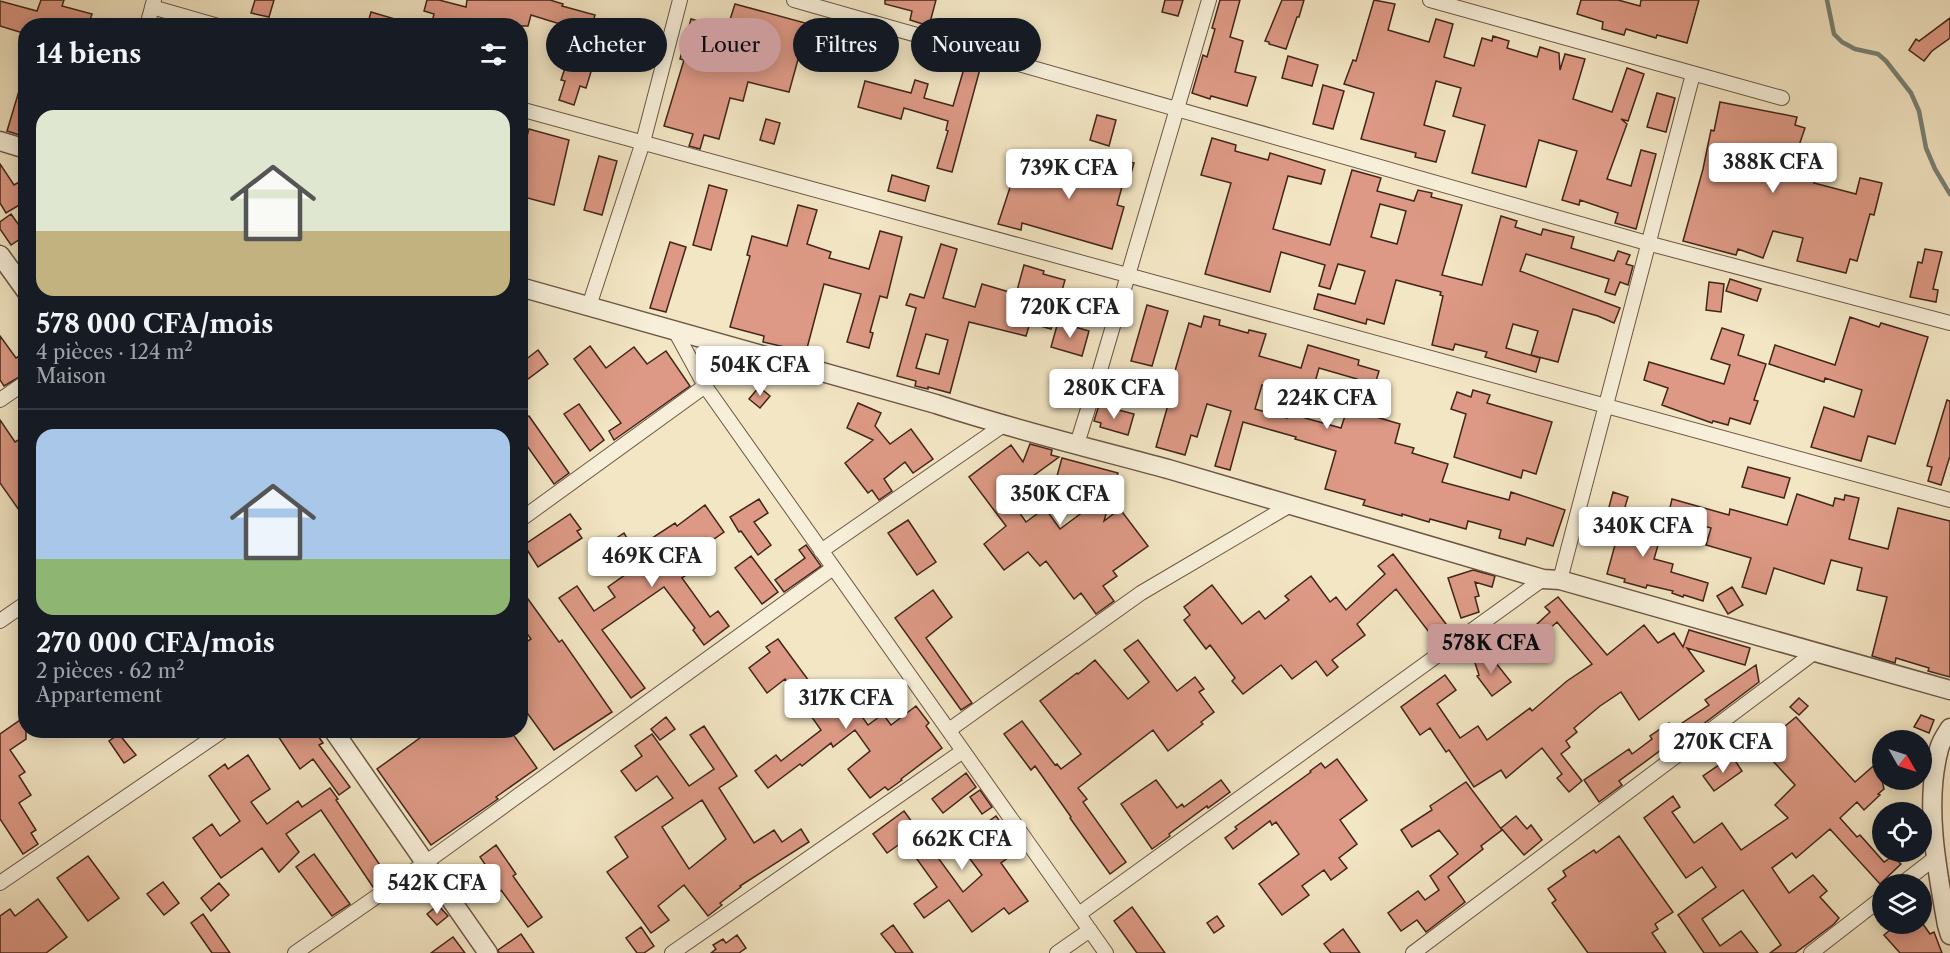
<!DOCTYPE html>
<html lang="fr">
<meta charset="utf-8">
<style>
:root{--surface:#171b24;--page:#242831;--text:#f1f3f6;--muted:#9ea1a6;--line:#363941;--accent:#c59692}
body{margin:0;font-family:"Libre Caslon Text",serif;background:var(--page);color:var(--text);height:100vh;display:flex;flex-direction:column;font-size:22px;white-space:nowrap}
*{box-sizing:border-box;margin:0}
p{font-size:20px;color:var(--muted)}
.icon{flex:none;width:33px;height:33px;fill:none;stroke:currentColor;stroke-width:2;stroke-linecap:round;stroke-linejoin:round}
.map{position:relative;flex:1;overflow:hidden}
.details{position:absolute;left:18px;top:18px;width:510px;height:720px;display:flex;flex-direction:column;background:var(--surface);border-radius:24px;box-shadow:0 3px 15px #0003}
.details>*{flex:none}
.hud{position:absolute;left:546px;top:18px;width:570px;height:54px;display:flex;gap:12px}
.needle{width:39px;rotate:129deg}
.fabs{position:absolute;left:1872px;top:730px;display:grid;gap:12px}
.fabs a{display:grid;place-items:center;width:60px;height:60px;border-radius:50%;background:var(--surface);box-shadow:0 3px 15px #0003;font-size:30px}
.price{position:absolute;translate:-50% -51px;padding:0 14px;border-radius:6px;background:#fff;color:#222;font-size:20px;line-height:39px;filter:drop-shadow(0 2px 3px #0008)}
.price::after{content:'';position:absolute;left:50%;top:36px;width:18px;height:14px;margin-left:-9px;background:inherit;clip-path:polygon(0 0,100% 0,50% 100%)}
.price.on{background:var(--accent);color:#111}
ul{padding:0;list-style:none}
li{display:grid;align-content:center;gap:12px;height:318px;padding:0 18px}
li+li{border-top:2px solid var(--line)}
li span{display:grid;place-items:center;height:186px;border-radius:18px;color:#555}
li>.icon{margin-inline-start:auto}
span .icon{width:108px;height:108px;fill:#fffc;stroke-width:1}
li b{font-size:26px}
h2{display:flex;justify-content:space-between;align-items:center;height:72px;padding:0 18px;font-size:26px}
.chip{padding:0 21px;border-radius:27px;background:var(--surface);box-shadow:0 3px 15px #0003;font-size:21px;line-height:54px}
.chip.on{background:var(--accent);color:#111}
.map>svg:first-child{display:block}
</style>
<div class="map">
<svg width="1950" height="953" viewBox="0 0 1950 953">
<rect width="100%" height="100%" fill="#f3e6c4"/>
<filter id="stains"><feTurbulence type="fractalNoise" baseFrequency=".00333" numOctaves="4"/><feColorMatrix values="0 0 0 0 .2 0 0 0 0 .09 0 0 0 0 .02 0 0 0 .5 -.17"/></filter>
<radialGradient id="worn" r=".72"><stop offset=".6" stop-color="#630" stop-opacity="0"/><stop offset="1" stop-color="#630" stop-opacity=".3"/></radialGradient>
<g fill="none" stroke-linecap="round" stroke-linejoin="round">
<path stroke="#778276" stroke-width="4.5" d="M1827 0 1834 34 1842 42 1855 49 1878 54 1886 61 1911 93 1919 111 1926 148 1935 169 1950 194"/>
</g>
<path fill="#dd9985" stroke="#41261b" stroke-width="1.5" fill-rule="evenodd" d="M41 0H64L62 6 92 14 88 26H26V34L0 26V1L37 11Z
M255 0H274L269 17 251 13Z
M427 0H439L466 7 467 0H550L563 4 562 6 595 15 589 36 594 38 588 61 594 62 586 88 580 86 574 105 559 100 565 81 561 80 568 59 551 52 560 24 531 15 528 26H431L434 14 424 11Z
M885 0H936L929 26 910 20 912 11 885 4Z
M1165 0H1183L1178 16 1162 12Z
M1220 0H1240L1230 37 1243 41 1235 72 1256 77 1247 106 1211 96 1210 99 1192 93 1203 55 1207 57 1215 29 1212 28Z
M1282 0H1304L1299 17H1297L1286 49 1269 44V42L1265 41Z
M1374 0 1395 4 1388 30 1429 42 1436 19 1453 24 1444 57 1474 66 1482 38 1492 41 1493 36 1509 41 1507 48 1537 57 1540 47 1559 53 1560 70 1565 54 1585 59 1573 99 1612 112 1627 68 1644 74 1628 121 1621 119 1627 124 1607 179 1631 186 1641 150 1656 154 1636 229 1615 223 1618 213 1580 200 1579 205 1562 200 1577 151 1539 140 1526 187 1472 173 1485 125 1453 116 1461 88 1436 81 1424 125 1445 131 1436 162 1415 157 1416 153 1361 139 1374 93 1344 84 1353 60 1356 61Z
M1581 0H1618L1640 6 1641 0H1699L1687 43 1657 35 1656 38 1626 29 1624 35 1602 29 1603 22 1577 14Z
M735 4 827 29 818 61 799 56 789 92 748 82 743 101 730 98 719 139 704 135 700 149 689 146 693 134 664 126 684 60 680 59 691 19 727 29Z
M371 12 405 22V26H367Z
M1950 18V38L1932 51 1924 61 1909 50 1916 39 1919 41Z
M850 37 865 41 857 71 842 67Z
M1288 56 1318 65 1312 86 1282 78Z
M965 65 980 69 952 172 937 168 948 131 946 130 948 121 904 108 901 119 858 107 865 81 911 93 915 80 928 84 924 98 953 106Z
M22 81 26 82V137L7 131Z
M1323 85 1344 91 1333 129 1313 124Z
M1657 93 1675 98 1666 132 1647 127Z
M1720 102 1797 117 1795 125 1805 128 1793 163 1818 170 1814 183 1856 194 1860 178 1882 183 1874 215 1870 214 1857 261 1850 259 1846 273 1797 261 1803 238 1773 231 1763 258 1738 249 1736 255 1683 241 1703 169 1711 130 1714 131Z
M1097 115 1116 120 1109 146 1090 140Z
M766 119 780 123 774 144 760 140Z
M529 129 569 140 554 205 520 196V161Z
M1212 138 1236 145 1235 151 1268 160 1270 153 1325 170 1321 184 1288 176 1273 229 1330 245 1352 170 1381 178 1377 191 1414 201 1418 190 1432 193 1431 197 1462 205 1442 275 1482 285 1501 216 1517 221 1515 227 1541 235 1543 229 1574 237 1571 248 1614 261 1618 251 1630 255 1626 264 1633 266 1628 285 1620 282 1615 295 1605 292 1609 279 1526 254 1520 271 1620 308 1614 323 1598 316 1573 309 1558 362 1531 355 1538 331 1513 324 1506 348 1540 358 1536 372 1485 357 1487 352 1455 344 1453 350 1432 345 1443 296 1440 295 1441 292 1396 280 1384 324 1367 319 1366 324 1314 309 1318 294 1355 304 1365 271 1338 264 1330 289 1319 286 1325 265 1281 252 1270 292 1205 274 1231 183 1201 175ZM1380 204 1406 211 1397 244 1371 237Z
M1106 155 1134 163 1128 184 1123 183 1117 205 1124 207 1112 249 1022 223 1021 230 998 224 1019 160 1072 173 1074 166 1101 173Z
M599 156 617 161 602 215 584 210Z
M0 164 14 185 26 178V201L6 213 0 203Z
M892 175 929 186 925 201 888 191Z
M709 185 727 190 711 250 693 245Z
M798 205 817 210 807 244 831 252 829 258 869 269 880 231 902 237 887 298 880 296 870 332 873 333 869 348 847 342 861 294 824 284 806 352 763 342 764 336 730 327 750 256 747 255 752 236 787 246Z
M11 214 26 235 11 245 0 229V222Z
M670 242 686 247 666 312 650 308Z
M941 244 957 249 943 298 975 307 982 284 1016 294 1024 265 1044 271 1043 274 1065 280 1051 329 1030 323 1026 336 969 322 950 393 928 387V389L915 386 916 381 897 376 916 308 906 305 910 294 924 298ZM926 334 948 340 939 374 916 368Z
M1925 249 1942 252 1933 289 1938 290 1936 302 1910 297 1918 262 1922 263Z
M1730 279 1761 289 1757 301 1726 291Z
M1709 282 1724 284 1721 312 1706 310Z
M1147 305 1168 311 1152 366 1131 361Z
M1204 316 1220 320 1219 325 1248 333 1249 330 1266 334 1259 356 1301 368 1308 345 1359 360 1358 365 1379 371 1366 414 1400 424 1395 443 1414 448 1412 453 1448 464 1442 482 1509 500 1511 492 1565 510 1553 546 1527 538 1525 545 1499 538 1501 530 1468 521 1466 529 1430 519 1429 522 1402 514V516L1363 505 1365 500 1325 489 1336 451 1295 439 1296 437 1243 422 1230 470 1215 466 1231 411 1207 404 1197 437 1191 435 1185 455 1156 447 1170 398 1134 389 1139 372 1172 381 1189 323 1201 327ZM1319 368 1357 379 1341 428 1305 418ZM1262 385 1294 394 1287 418 1255 409Z
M1850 317 1879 327 1881 323 1928 337 1895 444 1868 436 1861 461 1811 447 1824 407 1854 417 1862 390 1825 378 1824 382 1769 364 1775 345 1835 365Z
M1058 322 1089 331 1082 356 1051 347Z
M1722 328 1744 335 1738 355 1766 364 1754 400 1758 401 1750 424 1730 418 1728 425 1713 421 1712 423 1662 405 1668 388 1644 380 1649 362 1724 384 1730 365 1711 359Z
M0 336 16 358 26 352V373L4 386 0 380Z
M590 346 606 368 634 347 647 364 666 351 690 386 614 440 609 431 621 423 574 359Z
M538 350 548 364 520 385V364Z
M759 387 770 396 760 408 749 399Z
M1473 390 1490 395 1487 403 1552 422 1536 474 1523 470 1521 478 1454 457 1466 414 1451 409 1457 392 1471 397Z
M1947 400 1950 401V456L1941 485 1928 481 1932 467 1927 466Z
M858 403 881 413 875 426 890 444 911 429 933 459 913 473 905 462 884 479 892 491 879 500 872 490 868 493 845 463 873 440 847 428Z
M579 404 604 440 590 451 564 414Z
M1099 405 1134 414 1128 435 1100 427 1101 423 1094 421Z
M529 416 569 473 554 484 520 436V422Z
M0 420 15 442 20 439 26 448V520L0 483Z
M1030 444 1052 450 1051 455 1059 457 1007 495 1026 522 1045 508 1060 529 1111 491 1057 476 1062 458 1118 473 1104 521 1120 509 1148 546 1113 571 1117 576 1103 586 1114 601 1096 614 1081 593 1074 599 1046 561 1040 566 1028 552 1004 570 984 544 1006 526 969 477 1011 445 1023 462Z
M1748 467 1790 478 1784 498 1742 487Z
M1613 492 1628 497 1618 530 1647 538 1649 531 1661 535 1654 559 1673 564 1671 572 1708 583 1703 601 1684 595 1683 597 1672 593 1673 591 1647 585 1646 588 1624 582 1625 579 1607 574 1615 545 1600 541Z
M1797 494 1833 506 1835 498 1844 500 1845 495 1859 498 1849 539 1888 549 1898 508 1950 521V677L1928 671 1929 668 1896 658 1895 663 1872 656 1887 597 1857 590 1862 568 1831 560 1824 584 1774 568 1766 594 1742 587 1751 558 1706 545 1711 528 1668 516 1672 499 1729 515 1730 509 1787 525Z
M759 499 768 513 754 522 771 545 758 555 741 531 739 532 730 517Z
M705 505 724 532 707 544 715 555 682 578 710 617 718 611 729 626 704 645 693 630 695 628 664 587 602 630 645 688 631 698 559 598 577 586 594 611 615 597 608 587 629 572 609 543 624 533 634 550 675 523 677 526Z
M570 514 581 529 577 531 582 538 538 567 524 545Z
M908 520 936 562 917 575 888 533Z
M806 545 821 566 784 592 775 580 805 558 799 550Z
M1393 554 1449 628 1435 640 1396 589 1357 624 1365 635 1332 660 1338 667 1327 676 1316 661 1292 679 1281 665 1243 694 1232 681 1235 678 1210 645 1206 649 1184 620 1190 615 1184 607 1212 585 1242 624 1259 611 1265 619 1289 600 1285 596 1311 576 1330 602 1336 597 1346 610 1385 574 1378 566Z
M751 556 778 592 762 604 735 568Z
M1473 570 1495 576 1492 587 1475 582 1479 596 1475 597 1479 612 1461 618 1448 578Z
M1732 587 1743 605 1728 614 1717 596Z
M520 588 559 642 562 640 612 712 554 750 520 703V646L531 639 520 624Z
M933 590 952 617 926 638 972 703 961 710 895 618Z
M1558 597 1607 655 1644 625 1658 643 1674 633 1683 647 1689 630 1750 648 1745 665 1687 648 1704 671 1639 720 1621 692 1600 706 1574 728 1577 732 1566 741 1570 747 1561 754 1582 781 1569 792 1557 778 1562 774 1542 748 1506 778 1501 770 1474 787 1449 750 1446 752 1430 728 1420 735 1401 707 1445 675 1456 690 1437 704 1460 738 1478 726 1487 740 1530 708 1532 711 1567 681 1592 664 1557 622 1545 633 1536 625 1550 612 1545 607Z
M778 639 820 696 830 689 847 712 854 706 868 725 883 714 891 725 916 706 929 723 926 726 942 748 901 779 902 780 888 790 885 787 870 798 848 769 870 751 855 730 833 747 831 743 802 766 800 764 768 788 755 771 776 755 781 761 821 730 785 679 767 693 749 668 770 652 766 647Z
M1138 640 1177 691 1195 677 1204 689 1199 692 1214 712 1201 722 1203 724 1168 751 1153 730 1078 788 1087 799 1083 802 1126 862 1110 874 1070 818 1071 817 1035 766 1031 770 1004 734 1022 721 1055 765 1057 764 1061 769 1081 754 1040 701 1077 673 1078 674 1095 660 1128 699 1149 682 1124 650Z
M1488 653 1511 682 1492 696 1477 676 1479 675 1475 663Z
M1756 665 1759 682 1678 743 1676 739 1619 781 1622 785 1599 802 1584 780 1629 749 1632 754 1652 739 1650 736 1669 723 1673 729 1709 705 1705 700Z
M1799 698 1808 706 1799 715 1790 707Z
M1921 715 1934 720 1929 733 1914 727Z
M26 716V739L10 750 25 772 19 776 31 795 19 803 36 830 31 833 38 844 23 854 0 819V734Z
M666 717 675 729 660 740 651 729Z
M1796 717 1855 782 1878 762 1884 789 1878 794 1880 795 1864 810 1857 802 1840 818 1857 837 1860 835 1884 862 1893 856 1901 864 1880 884 1830 829 1796 858 1792 853 1772 868 1789 893 1813 875 1827 891 1820 897 1839 918 1834 924 1795 953H1770L1781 945 1743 890 1702 919 1720 946 1741 931 1758 953H1704L1678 915 1716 887 1702 867 1686 878 1644 818 1673 796 1680 807 1672 812 1694 843 1722 823 1741 850 1788 818 1775 805 1795 785 1760 747Z
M704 726 737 776 719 788 754 843 774 830 782 842 801 829 809 842 740 886 741 887 720 903 722 905 708 916 684 885 658 906 669 920 651 933 607 872 628 857 615 837 673 798 657 776 636 791 621 771 642 756 635 746 652 734 689 786 714 769 690 735ZM702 800 726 839 689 869 662 827Z
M274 730H314L323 743 319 745 350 787 339 795 313 759 300 769Z
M431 730H510L537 768 496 797 498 799 431 845 377 769Z
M119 734 136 755 124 763 109 741Z
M248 755 270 789 251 802 267 824 298 801 302 807 330 788 338 799 336 800 388 877 373 887 321 810 286 834 299 852 279 872 262 848 221 878 193 838 212 824 220 836 240 821 209 776 225 764 228 769Z
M1732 756 1742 771 1714 791 1703 776Z
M1337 759 1367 800 1340 820 1357 844 1339 858 1347 868 1331 880 1324 870 1302 886 1309 895 1282 915 1259 884 1299 854 1276 822 1272 825 1270 821 1233 849 1225 838 1237 829 1235 827 1311 772 1310 771 1321 763 1325 768Z
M966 773 976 787 943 813 932 799Z
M1156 780 1177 808 1182 804 1184 807 1221 780 1230 792 1208 808 1207 806 1169 834 1170 836 1152 849 1121 804Z
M1466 782 1502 830 1481 846 1483 849 1448 877 1465 902 1426 932 1417 920 1401 931 1388 913 1418 891 1425 900 1439 890 1430 876 1458 854 1439 830 1412 847 1401 830 1432 810 1430 806Z
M980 790 992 807 982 814 970 797Z
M904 811 963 892 982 875 958 843 996 816 1018 847 1008 855 1009 857 1001 863 1028 901 1009 914 1004 908 972 932 949 900 924 918 914 904 937 887 904 841 887 853 873 834Z
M1516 816 1527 829 1531 825 1542 840 1524 855 1501 828Z
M1619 836 1673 912 1655 924 1658 929 1652 933 1666 953H1588L1552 903 1556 900 1548 889 1566 876 1563 871 1594 850 1596 853Z
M496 845 516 874 513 876 542 917 528 927 501 890 487 901 473 883 489 870 480 857Z
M314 854 350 904 332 916 296 867Z
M88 856 119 898 88 921 57 878Z
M163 882 179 903 164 915 147 894Z
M219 883 229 895 211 911 201 898Z
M38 899 67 937 46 953H0V916L10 909 15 916Z
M438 905 448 916 437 925 427 914Z
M1132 907 1165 953H1137L1114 921Z
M203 914 230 953H212L191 923Z
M1217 916 1224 926 1214 933 1207 923Z
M1885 924H1923L1930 934 1934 932 1942 953H1900L1884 935 1890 930Z
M893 925 913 953H896L881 934Z
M641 927 654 946 644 953H637L626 938Z
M1343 929 1360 953H1331L1324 944Z
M521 934 534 953H499L498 950Z
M737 935 746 948 739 953H711L716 949 713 945 723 939 726 943Z
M453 937 465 953H431Z"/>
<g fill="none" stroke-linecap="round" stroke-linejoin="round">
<g stroke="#6e5645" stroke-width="16">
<path id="minor" d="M794 0 1647 243 1950 323
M1430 0 1782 98
M152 7 218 26
M147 26 154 0
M520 109 1950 500
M589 306 643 142 680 0
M675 331 705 386 1106 953
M0 400 26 382
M1077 444 1098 377 1209 0
M520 520 705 386
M821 551 1002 426
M1560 580 1693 74
M0 621 26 603
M949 730 1141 593 1292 504
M0 883 224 730
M1900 885 1935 858
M1079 914 1543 579
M295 953 425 863 833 568
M672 953 963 751
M1057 953 1090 930
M1413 953 1815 652
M1811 953 1882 898"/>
</g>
<g stroke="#6e5645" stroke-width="21">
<path id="tertiary" d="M0 141 26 149
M0 255 26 291
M520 287 936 404C1012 429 1090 448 1168 469 1293 505 1418 542 1543 579L1560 580 1950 690
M1950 728C1946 734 1941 741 1939 749 1924 804 1937 870 1947 925L1950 935
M333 730 488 953"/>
</g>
<use href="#minor" stroke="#f7efd9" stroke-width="14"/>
<use href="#tertiary" stroke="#f7efd9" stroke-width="18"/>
</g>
<rect width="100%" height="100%" filter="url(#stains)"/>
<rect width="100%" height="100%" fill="url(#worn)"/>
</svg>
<div class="fabs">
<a><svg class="needle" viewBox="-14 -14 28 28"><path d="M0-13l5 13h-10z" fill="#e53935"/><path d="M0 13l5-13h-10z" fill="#9ea1a6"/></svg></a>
<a><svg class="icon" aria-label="locate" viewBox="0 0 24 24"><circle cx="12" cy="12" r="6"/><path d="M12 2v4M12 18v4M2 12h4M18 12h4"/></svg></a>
<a><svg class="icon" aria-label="layers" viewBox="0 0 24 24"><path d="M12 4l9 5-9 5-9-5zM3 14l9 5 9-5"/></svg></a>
</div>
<b class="price" style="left:1773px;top:194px">388K CFA</b>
<b class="price" style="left:1069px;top:200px">739K CFA</b>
<b class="price" style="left:1070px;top:339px">720K CFA</b>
<b class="price" style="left:760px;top:397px">504K CFA</b>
<b class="price" style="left:1114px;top:420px">280K CFA</b>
<b class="price" style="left:1327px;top:430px">224K CFA</b>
<b class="price" style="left:1060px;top:526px">350K CFA</b>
<b class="price" style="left:1643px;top:558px">340K CFA</b>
<b class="price" style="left:652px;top:588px">469K CFA</b>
<b class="price on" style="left:1491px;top:675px">578K CFA</b>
<b class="price" style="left:846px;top:730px">317K CFA</b>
<b class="price" style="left:1723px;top:774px">270K CFA</b>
<b class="price" style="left:962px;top:871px">662K CFA</b>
<b class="price" style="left:437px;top:915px">542K CFA</b>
<div class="hud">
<a class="chip">Acheter</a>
<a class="chip on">Louer</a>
<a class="chip">Filtres</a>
<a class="chip">Nouveau</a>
</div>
<section class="details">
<h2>14 biens<svg class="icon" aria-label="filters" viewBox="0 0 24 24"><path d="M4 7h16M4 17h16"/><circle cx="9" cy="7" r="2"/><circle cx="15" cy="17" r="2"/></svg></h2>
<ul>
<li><span style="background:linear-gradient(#dfe7d0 65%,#c2b280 0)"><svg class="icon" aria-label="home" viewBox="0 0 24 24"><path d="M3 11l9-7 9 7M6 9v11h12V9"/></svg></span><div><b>578 000 CFA/mois</b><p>4 pièces · 124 m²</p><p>Maison</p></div></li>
<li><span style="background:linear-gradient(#a9c7e8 70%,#8fb573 0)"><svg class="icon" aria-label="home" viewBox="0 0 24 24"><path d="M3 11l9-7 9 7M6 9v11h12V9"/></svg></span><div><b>270 000 CFA/mois</b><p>2 pièces · 62 m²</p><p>Appartement</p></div></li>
</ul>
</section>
</div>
